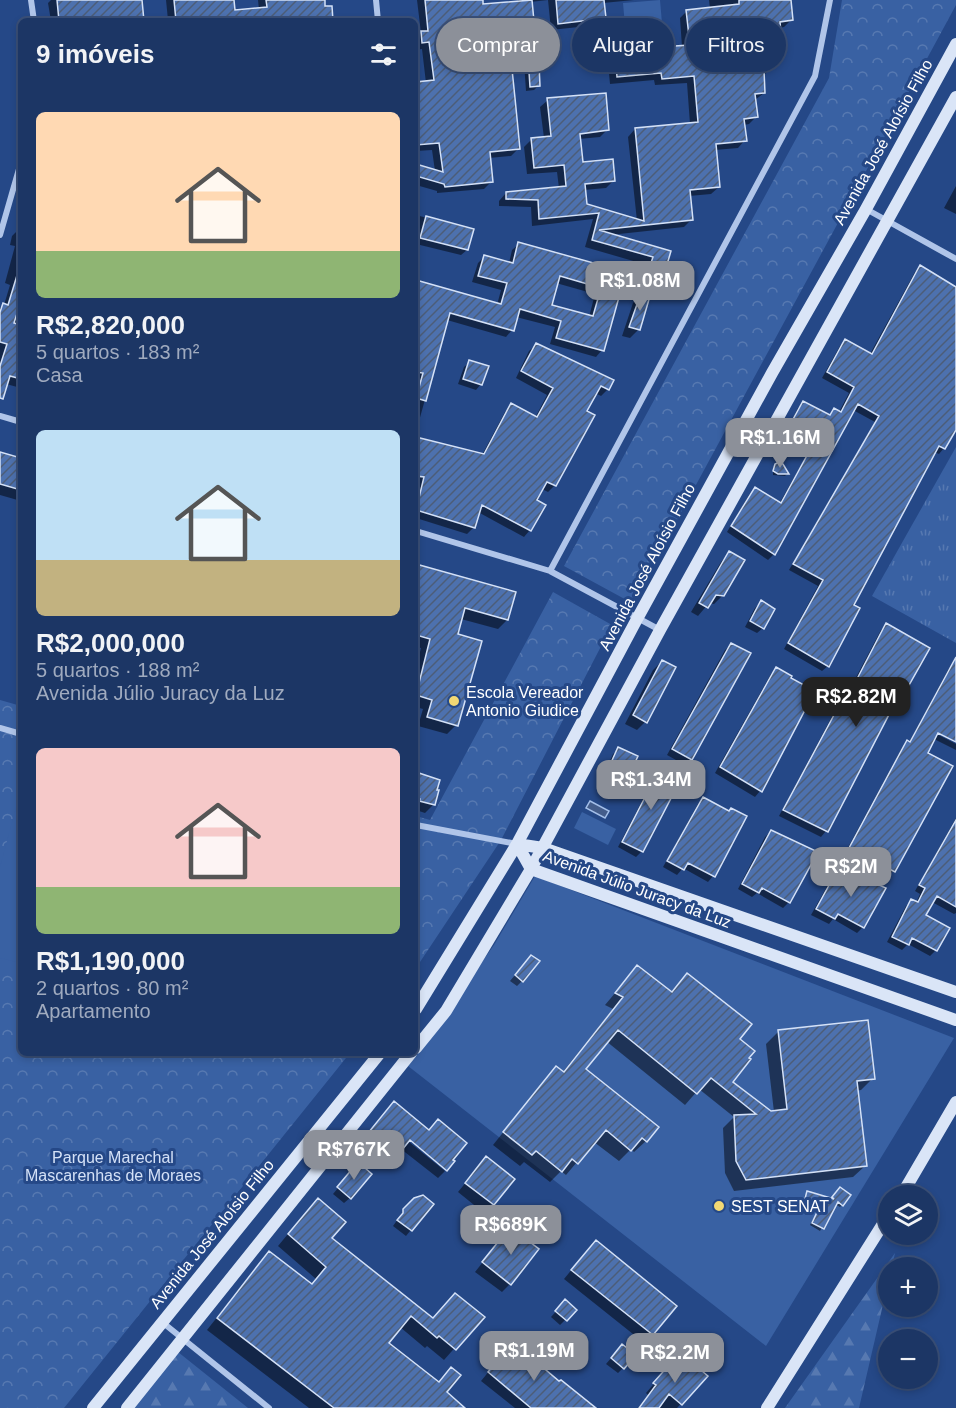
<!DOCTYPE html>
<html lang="pt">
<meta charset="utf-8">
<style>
:root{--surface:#1c3665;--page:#29416e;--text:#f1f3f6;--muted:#a0abbf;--line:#3a5079;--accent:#8c9099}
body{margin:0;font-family:Helvetica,sans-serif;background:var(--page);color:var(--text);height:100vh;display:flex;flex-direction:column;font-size:22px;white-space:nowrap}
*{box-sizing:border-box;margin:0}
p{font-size:20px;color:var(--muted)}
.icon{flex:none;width:33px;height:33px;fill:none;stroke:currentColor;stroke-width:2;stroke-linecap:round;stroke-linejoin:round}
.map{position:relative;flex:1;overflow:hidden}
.side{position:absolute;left:18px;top:18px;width:400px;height:1038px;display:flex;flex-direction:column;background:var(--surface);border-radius:9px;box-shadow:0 3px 9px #0003,0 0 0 2px var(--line)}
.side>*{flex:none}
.top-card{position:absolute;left:436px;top:18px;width:429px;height:54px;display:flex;gap:12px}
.buttons{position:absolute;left:878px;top:1185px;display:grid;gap:12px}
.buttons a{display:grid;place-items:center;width:60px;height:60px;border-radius:50%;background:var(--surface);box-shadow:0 3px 9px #0003,0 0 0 2px var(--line);font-size:30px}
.price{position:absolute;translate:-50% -51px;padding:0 14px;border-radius:12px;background:var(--accent);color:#fff;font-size:20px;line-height:39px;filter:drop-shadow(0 2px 3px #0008)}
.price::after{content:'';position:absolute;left:50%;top:36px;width:18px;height:14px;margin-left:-9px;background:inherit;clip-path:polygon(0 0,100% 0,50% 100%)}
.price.current{background:#222;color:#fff}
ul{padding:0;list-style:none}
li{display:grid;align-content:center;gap:12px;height:318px;padding:0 18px}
li span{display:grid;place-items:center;height:186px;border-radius:9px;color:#555}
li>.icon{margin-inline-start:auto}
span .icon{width:108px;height:108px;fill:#fffc;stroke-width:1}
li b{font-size:26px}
h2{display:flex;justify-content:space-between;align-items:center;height:72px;padding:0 18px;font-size:26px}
.tag{padding:0 21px;border-radius:27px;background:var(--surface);box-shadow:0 3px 9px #0003,0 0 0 2px var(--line);font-size:21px;line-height:54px}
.tag.current{background:var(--accent);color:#fff}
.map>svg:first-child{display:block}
</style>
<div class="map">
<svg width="956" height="1408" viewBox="0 0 956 1408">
<defs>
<pattern id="grass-tufts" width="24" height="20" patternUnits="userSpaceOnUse" patternTransform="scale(1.5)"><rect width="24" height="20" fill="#3961a3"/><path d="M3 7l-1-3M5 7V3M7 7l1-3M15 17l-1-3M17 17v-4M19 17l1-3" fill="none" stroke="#5779b1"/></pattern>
<pattern id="forest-firs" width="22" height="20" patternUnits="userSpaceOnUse" patternTransform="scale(1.5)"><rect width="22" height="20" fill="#3961a3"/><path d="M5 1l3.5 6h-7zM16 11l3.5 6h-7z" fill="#5779b1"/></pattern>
<pattern id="park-crowns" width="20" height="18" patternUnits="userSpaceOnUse" patternTransform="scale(1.5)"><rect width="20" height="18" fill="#3961a3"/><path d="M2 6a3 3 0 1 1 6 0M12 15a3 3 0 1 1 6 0" fill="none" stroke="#5779b1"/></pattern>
<pattern id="building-hatch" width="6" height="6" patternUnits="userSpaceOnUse" patternTransform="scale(1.5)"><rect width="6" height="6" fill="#4d71ae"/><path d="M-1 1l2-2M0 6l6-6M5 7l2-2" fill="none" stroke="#4c5d78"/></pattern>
</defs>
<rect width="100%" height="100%" fill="#254887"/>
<path fill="url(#grass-tufts)" d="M956 447V643L872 596Z"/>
<path fill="url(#forest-firs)" d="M895 1253 892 1267 888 1268V1283L859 1408H785Z
M178 1352 248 1408H133Z"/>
<path fill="url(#park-crowns)" d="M842 0H956V5L632 603 564 566 829 78Z
M553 592 612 625 501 840 416 968V816L430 820Z
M0 700 21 706V1053H350L64 1408H0Z"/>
<path fill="#3961a3" d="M660 0 662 23 625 26 623 3Z
M21 789V963L0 958V867Z
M582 812 616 829 608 845 574 828Z
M535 876 954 1038 766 1346 408 1066 494 945Z"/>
<path fill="#445d8b" stroke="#a4bfe9" stroke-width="1.5" d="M590 801 609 811 605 818 586 808Z"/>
<path fill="#0007" fill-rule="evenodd" d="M51 0H141L142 21H51L48 3Z
M166 0H232L234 12 259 10 258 0H323L324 8 331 21H157L168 20Z
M417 0H481L482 5 518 2V0H634L603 3 605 18 597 25 551 30 548 0 530 2 533 31 526 39 477 43 480 73 518 149 511 156 489 158 492 181 484 189 437 193V191L416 185V166L435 171 432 150 416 151V84L426 83 422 49 416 50V38L421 33Z
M709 0H791L790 2 791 20 784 27 779 28 782 55 774 63H770V69L763 76 764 93 755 100 757 116 749 124 744 125 745 140 738 148 715 150 719 187 711 194 689 196 692 219 684 227 610 235 669 252 661 279 663 289 656 297 649 294 639 329 630 338 622 336 633 303 643 293 638 291 647 265 585 247 593 219 532 226 531 207 499 206V201L506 193 559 188 557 172 527 174 524 147 532 139 544 138 540 107 548 100 608 129 600 137 579 139 581 164 613 181 606 188 584 190 586 205 637 221 628 137 635 129 690 124 687 83 655 85 654 80 610 84 608 63 616 55 682 47 680 18 687 11 710 9Z
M528 43 539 85 534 90 526 91 523 48Z
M956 186V214L944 208Z
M416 215 472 230 467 250 461 255 416 244Z
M21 222V388L6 384 0 392V308L4 305 10 285 5 283 15 246 10 245 12 236 19 229Z
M519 244 624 273 602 350 596 357 550 344 555 327 516 317 512 330 506 337 447 320 416 432V385L421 367 416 365V281L497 305 501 290 472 282 478 263 484 257 509 263 512 250ZM556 283 595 294 589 317 550 306Z
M921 267 956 290V427L944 448 939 454 934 452 852 606 828 666 822 671 784 649 818 586 789 570 875 422 853 410 774 554 768 560 727 532 749 495 755 489 779 504 807 455 781 441 798 408 804 403 828 416 834 410 839 412 849 393 822 378 840 346 846 340 870 354 915 272Z
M536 345 608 389 601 396 595 393 585 412 555 485 548 492 542 489 535 501 530 530 524 537 478 512 474 527 467 534 416 518V438L482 455 505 412 512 405 535 418 547 395 516 378 529 351Z
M470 362 481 384 476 390 458 384 464 367Z
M0 454 21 460V501L0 495Z
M775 465H782L787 474 785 476 773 475V468Z
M729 553 723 595 714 604 709 603 698 616 691 612 721 562Z
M416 566 514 593 507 620 498 629 461 619 456 635V725L447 734 418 726 423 709 416 707V668L421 648 416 647Z
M761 602 763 628 757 633 745 627 755 608Z
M887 625 895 707 889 712 826 831 821 837 779 816 837 707 843 702 881 630Z
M731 645 749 654 691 760 685 765 667 755 725 650Z
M662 661 645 722 637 730 625 724 653 670Z
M953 664 956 666V741L932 728 931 731 956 744V750L934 739 926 753 893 871 888 876 845 853 902 748 909 743 948 670Z
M776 669 760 791 755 797 715 773 771 674Z
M619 749 620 792 614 798 597 790 613 754Z
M660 772 642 851 636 857 618 847 654 778Z
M418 774 437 791 433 805 425 813 416 810V777Z
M704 799 713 876 708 882 683 868 677 875 663 867 698 804Z
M956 818V913L954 914 932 902 924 916 936 950 930 956 908 944 902 950 887 942 906 906 912 901 916 903 920 894 915 891Z
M771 831 789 902 783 908 757 893 752 897 738 889 765 837Z
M839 869 884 888 862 928 857 933 833 919 829 924 811 915 834 874Z
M526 962 522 981 517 986 510 981Z
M637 967 671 992 687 975 738 1040 731 1082 771 1113 774 1112 766 1044 778 1032 866 1022 873 1078 861 1090 856 1091 865 1166 853 1177 734 1191 725 1173 723 1128 734 1117 699 1089 685 1105 606 1041 584 1069 646 1141 634 1152 631 1149 619 1161 594 1142 566 1175 561 1171 550 1182 524 1162 520 1166 493 1145 545 1080 556 1068 562 1073 613 1009 605 1005Z
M385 1112 428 1131 465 1143 405 1135 403 1137 445 1171 438 1178 401 1149 384 1168 357 1147Z
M486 1158 513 1179 484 1213 458 1192Z
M353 1170 350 1198 344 1203 333 1194Z
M837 1191 842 1205 840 1207 835 1204 820 1231 810 1225 817 1212 802 1208 805 1195 808 1193 831 1200Z
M432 1204 406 1236 393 1226 408 1205Z
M307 1211 330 1238 433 1319 482 1317 444 1360 427 1346 425 1348 400 1327 386 1343 438 1383 451 1369 445 1392 463 1408H309L207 1330 259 1264 270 1253 311 1285 316 1279 278 1246Z
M502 1238 510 1284 502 1292 475 1272Z
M587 1251 652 1334 643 1342 564 1279Z
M560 1307 575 1310 560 1325 551 1317Z
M617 1351 623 1368 618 1373 606 1364Z
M504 1353 592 1408H515L481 1381Z
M670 1365 694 1370 706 1376 677 1408H638L648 1395 646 1393Z"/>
<path fill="url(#building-hatch)" stroke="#d4e1f7" stroke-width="1.5" fill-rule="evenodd" d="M57 0H142L144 21H59Z
M174 0H234L235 10 267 7 266 0H325V6H332L333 21H176Z
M425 0H483V4L532 0 535 32 478 37 482 72 512 69 515 98 520 149 490 152 493 182 445 187 444 184 416 176V164L443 172 439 143 416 145V82L434 80 429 42 422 43 421 31H428Z
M556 0H604L606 18 558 24Z
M739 0H791L793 20 780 22 783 56 771 57 772 69 764 70 765 93 755 94 758 117 744 119 747 141 716 144 720 187 690 190 693 220 599 230 671 251 663 278 668 280 664 290 644 283 653 257 592 240 599 213 539 219 538 200 506 199V192L566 186 564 165 534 168 531 138 551 136 547 98 606 93 609 130 580 134 583 162 613 159 615 181 585 184 587 204 644 221 635 128 698 122 694 76 662 79 661 73 617 77 615 54 659 50V47L690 45 686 10 739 4Z
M538 41 540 86 530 87 527 42Z
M426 216 474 229 468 250 420 238Z
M518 242 626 272 604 351 556 338 561 321 520 309 514 331 450 313 426 401 416 398 423 373 416 372V280L501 304 507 283 478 276 484 255 513 263ZM560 276 601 288 593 316 552 305Z
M920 265 956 287V430L945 449 939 446 854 605 860 608 829 667 788 643 823 580 793 564 879 416 858 404 775 555 731 526 755 487 781 503 811 448 785 434 803 401 830 415 834 408 841 412 854 387 827 372 845 339 872 354Z
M18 272H21V301L14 323 21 325V379L10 376 3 399 0 398V366L7 344 0 342V312L3 303 8 305Z
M641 293 650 296 640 330 629 327Z
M536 343 614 380 609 390 601 386 587 411 595 415 556 486 547 482 537 500 546 505 531 531 482 505 475 528 416 510 424 477 416 476V437L484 454 511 403 537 417 553 388 521 371Z
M469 360 489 366 482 385 463 379Z
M0 452 21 458V490L0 484Z
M779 462 783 464 789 474H778L773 471 775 464Z
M729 551 745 560 724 596 716 595 708 608 699 603Z
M416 564 516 592 508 620 465 608 458 634 482 641 458 726 427 717 432 700 416 695 430 639 416 635Z
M761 600 775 609 764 629 750 621Z
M886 623 930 648 896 708 893 707 828 832 783 810 842 700 845 702Z
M731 643 751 653 692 760 672 749Z
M956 657V742L938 733 928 753 953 766 895 872 849 848 907 740 910 742Z
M662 660 676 667 647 723 633 715Z
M776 667 792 676 791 678 815 691 762 792 720 767Z
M618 747 638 756 621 793 601 785Z
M659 770 680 781 643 852 622 842Z
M416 772 440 780 437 790H439L435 805 419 801 420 799 416 797Z
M703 797 729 811 731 808 747 816 715 877 688 863 684 870 667 861Z
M956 820V907L937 896 926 915 950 928 937 951 912 938 909 945 892 937 911 899 918 902 925 888 919 885Z
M771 830 818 852 790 903 762 888 759 893 742 884Z
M839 867 886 888 864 928 838 914 835 919 816 909Z
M531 955 540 961 523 982 515 975Z
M637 965 672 992 687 973 752 1024 740 1039 755 1051 749 1058 751 1059 733 1082 771 1111 787 1109 778 1030 868 1020 875 1079 857 1081 867 1166 746 1180 736 1161 734 1115 756 1114 711 1078 697 1094 618 1030 586 1069 659 1127 647 1142 642 1138 631 1151 606 1130 578 1164 572 1159 562 1172 536 1151 532 1155 503 1132 556 1066 564 1072 623 997 615 993Z
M394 1101 429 1130 438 1119 467 1143 453 1160 455 1161 447 1171 410 1140 394 1160 364 1138Z
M486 1156 515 1179 494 1205 465 1183Z
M358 1162 372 1174 351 1199 337 1187Z
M840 1187 851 1195 843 1206 838 1202 824 1229 812 1223 818 1210 803 1206 807 1191 834 1199 832 1197Z
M423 1195 434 1204 412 1231 397 1220 403 1213V1209L414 1198Z
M318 1198 346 1222 332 1238 433 1318 455 1293 485 1317 456 1350 439 1336 437 1338 411 1316 389 1343 439 1382 451 1367 461 1375 447 1392 465 1408H334L217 1318 269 1251 312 1284 326 1267 288 1234Z
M510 1227 539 1249 511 1285 482 1262Z
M596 1240 677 1306 653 1335 571 1270Z
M565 1299 577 1310 567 1321 555 1311Z
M513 1342 559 1381 561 1380 596 1408H531L488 1372Z
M622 1344 636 1355 624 1369 611 1358Z
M678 1355 694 1368 696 1366 708 1376 682 1405 669 1394 659 1408H639L656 1385 653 1383Z"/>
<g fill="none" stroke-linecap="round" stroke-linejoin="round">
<path stroke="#b0c5e9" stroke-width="6" d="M31 0 34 21
M376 0 378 21
M866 209 956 259
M0 235 21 162
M0 416 21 422
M416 531 550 571 660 630
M550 571 815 76 830 0
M0 728 21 734
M416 825 517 844
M162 1322 269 1408"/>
<path stroke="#dae5f7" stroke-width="12" d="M517 844 531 869 956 1020
M517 844 543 848 956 992
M416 1009 517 844 637 619 772 373 866 209 956 44
M416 1048 446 1011 531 869 660 630 956 97
M901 1196 956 1102
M93 1408 380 1053
M127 1408 411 1053
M767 1408 888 1216"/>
</g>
<g fill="#f2d874" stroke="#254887" stroke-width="2">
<circle cx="454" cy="701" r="6"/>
<circle cx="719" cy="1206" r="6"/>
</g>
<g text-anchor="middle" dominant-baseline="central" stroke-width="6" stroke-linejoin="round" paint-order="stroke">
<g font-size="16" fill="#fff" stroke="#254887">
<text transform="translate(883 142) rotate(-61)">Avenida José Aloísio Filho</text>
<text transform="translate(647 567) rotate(-62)">Avenida José Aloísio Filho</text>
<text transform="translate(637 889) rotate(20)">Avenida Júlio Juracy da Luz</text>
<text transform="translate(212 1234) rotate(-51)">Avenida José Aloísio Filho</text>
</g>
<g font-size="16" fill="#fff" stroke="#254887" text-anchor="start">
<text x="466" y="692">Escola Vereador<tspan x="466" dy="18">Antonio Giudice</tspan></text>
<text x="731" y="1206">SEST SENAT</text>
</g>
<g font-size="16" fill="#d4e1f7" stroke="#254887">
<text x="113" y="1157">Parque Marechal<tspan x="113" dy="18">Mascarenhas de Moraes</tspan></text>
</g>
</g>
</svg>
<div class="buttons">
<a><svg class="icon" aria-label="layers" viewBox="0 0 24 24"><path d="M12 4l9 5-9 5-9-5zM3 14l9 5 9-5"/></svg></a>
<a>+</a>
<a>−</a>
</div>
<b class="price" style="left:640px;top:312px">R$1.08M</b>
<b class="price" style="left:780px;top:469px">R$1.16M</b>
<b class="price current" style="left:856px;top:728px">R$2.82M</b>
<b class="price" style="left:651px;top:811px">R$1.34M</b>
<b class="price" style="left:851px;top:898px">R$2M</b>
<b class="price" style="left:354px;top:1181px">R$767K</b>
<b class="price" style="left:511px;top:1256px">R$689K</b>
<b class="price" style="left:534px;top:1382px">R$1.19M</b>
<b class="price" style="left:675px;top:1384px">R$2.2M</b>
<div class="top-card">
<a class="tag current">Comprar</a>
<a class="tag">Alugar</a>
<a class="tag">Filtros</a>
</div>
<section class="side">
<h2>9 imóveis<svg class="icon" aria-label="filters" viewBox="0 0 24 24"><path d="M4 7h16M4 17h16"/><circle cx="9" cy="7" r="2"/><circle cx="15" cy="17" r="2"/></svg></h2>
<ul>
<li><span style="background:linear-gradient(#ffd9b3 75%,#8fb573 0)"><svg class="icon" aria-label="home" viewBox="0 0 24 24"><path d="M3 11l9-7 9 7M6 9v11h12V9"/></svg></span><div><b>R$2,820,000</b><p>5 quartos · 183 m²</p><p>Casa</p></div></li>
<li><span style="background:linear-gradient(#bfe0f5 70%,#c2b280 0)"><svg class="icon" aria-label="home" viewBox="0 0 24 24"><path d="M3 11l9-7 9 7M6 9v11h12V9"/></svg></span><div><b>R$2,000,000</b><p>5 quartos · 188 m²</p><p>Avenida Júlio Juracy da Luz</p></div></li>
<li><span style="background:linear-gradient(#f6c9c9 75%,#8fb573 0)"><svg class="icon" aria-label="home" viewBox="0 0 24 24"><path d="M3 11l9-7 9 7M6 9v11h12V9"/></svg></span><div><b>R$1,190,000</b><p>2 quartos · 80 m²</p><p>Apartamento</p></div></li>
</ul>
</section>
</div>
